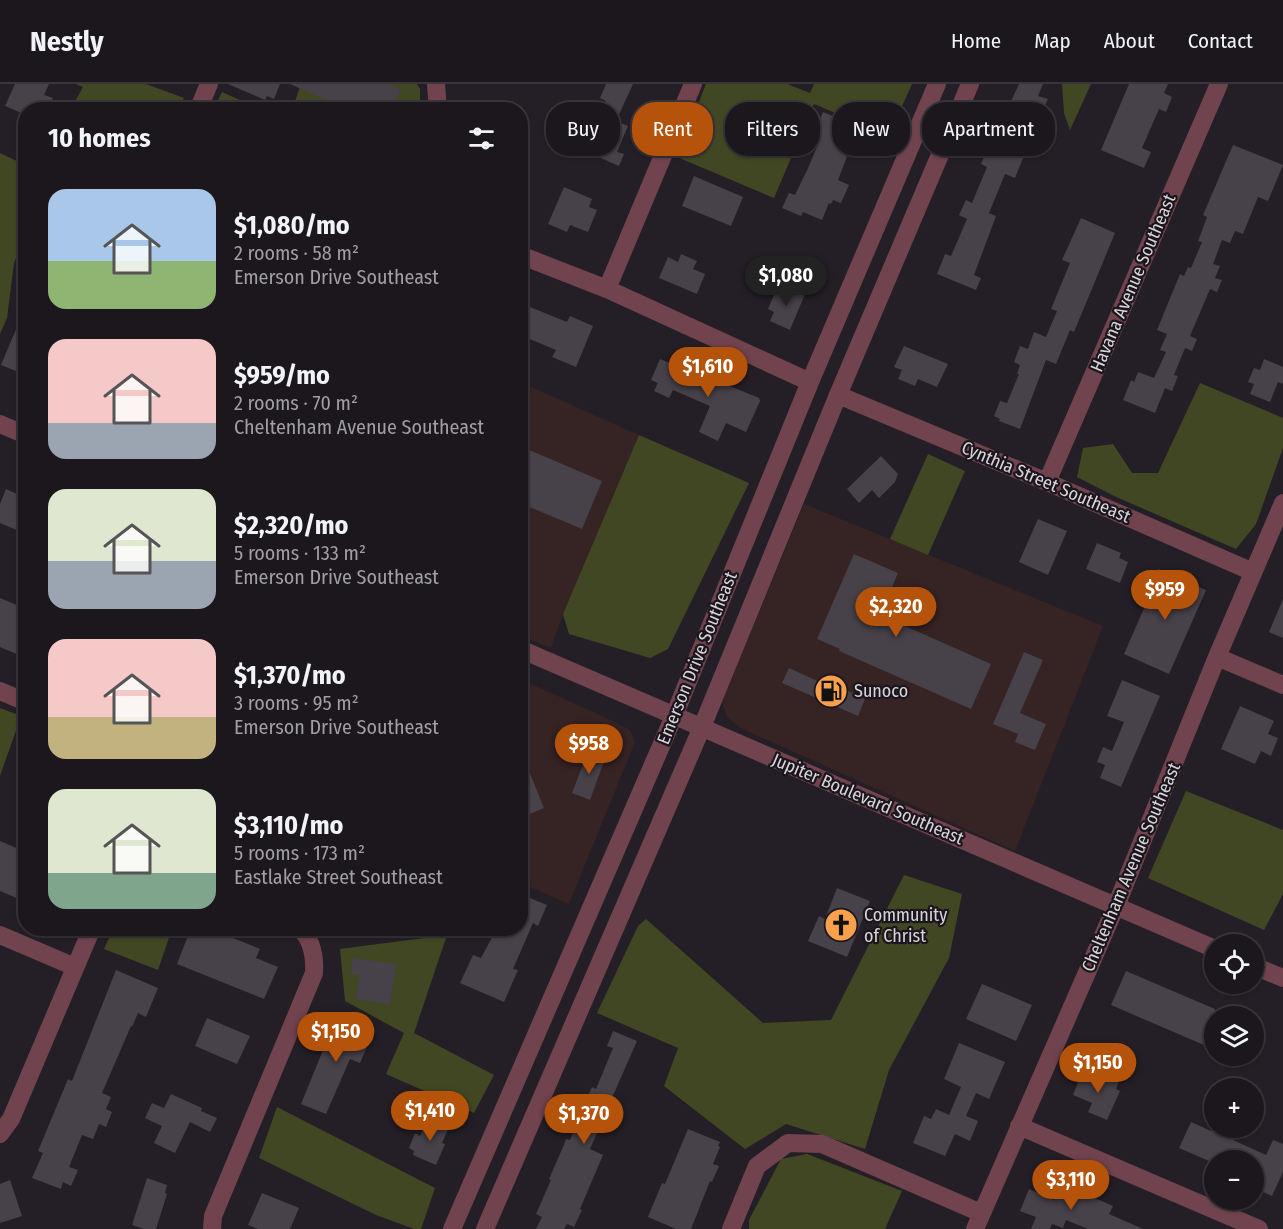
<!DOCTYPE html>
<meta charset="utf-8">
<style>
:root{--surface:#1b171c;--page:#282429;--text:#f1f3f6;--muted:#a09fa3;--line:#39363b;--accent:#b45309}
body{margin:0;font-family:"Fira Sans Condensed",sans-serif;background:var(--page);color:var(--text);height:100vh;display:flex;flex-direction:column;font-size:22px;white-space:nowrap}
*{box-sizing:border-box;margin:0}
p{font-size:20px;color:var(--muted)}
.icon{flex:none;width:33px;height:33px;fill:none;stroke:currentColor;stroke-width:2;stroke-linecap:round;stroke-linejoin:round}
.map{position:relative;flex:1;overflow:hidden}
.drawer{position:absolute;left:18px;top:18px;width:510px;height:834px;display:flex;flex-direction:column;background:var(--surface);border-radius:24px;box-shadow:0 2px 4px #0004,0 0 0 2px var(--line)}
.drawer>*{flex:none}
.guide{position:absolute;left:546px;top:18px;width:570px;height:54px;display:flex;gap:12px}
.controls{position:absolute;left:1204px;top:850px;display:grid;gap:12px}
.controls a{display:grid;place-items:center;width:60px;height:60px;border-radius:50%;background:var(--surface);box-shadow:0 2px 4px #0004,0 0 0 2px var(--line);font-size:30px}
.price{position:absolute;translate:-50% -51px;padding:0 14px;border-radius:21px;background:var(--accent);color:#fff;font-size:20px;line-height:39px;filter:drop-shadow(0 2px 3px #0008)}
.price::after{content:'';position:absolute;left:50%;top:36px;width:18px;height:14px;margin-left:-9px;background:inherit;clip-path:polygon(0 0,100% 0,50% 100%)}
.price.active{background:#222;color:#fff}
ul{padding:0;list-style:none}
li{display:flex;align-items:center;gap:18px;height:150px;padding:0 30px}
li span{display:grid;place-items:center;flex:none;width:168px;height:120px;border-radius:18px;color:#555}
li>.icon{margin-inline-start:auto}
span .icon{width:72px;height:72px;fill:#fffc;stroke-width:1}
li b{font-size:26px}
h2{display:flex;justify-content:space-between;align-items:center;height:72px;padding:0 30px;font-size:26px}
.pill{padding:0 21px;border-radius:24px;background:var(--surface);box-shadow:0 2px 4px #0004,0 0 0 2px var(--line);font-size:21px;line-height:54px}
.pill.active{background:var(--accent);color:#fff}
header{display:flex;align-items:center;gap:36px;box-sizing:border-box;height:84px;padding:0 30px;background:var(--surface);border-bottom:2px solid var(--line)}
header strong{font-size:28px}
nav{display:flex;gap:33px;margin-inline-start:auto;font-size:21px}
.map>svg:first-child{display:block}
</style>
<header>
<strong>Nestly</strong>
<nav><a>Home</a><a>Map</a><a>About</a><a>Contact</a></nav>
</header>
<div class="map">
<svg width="1283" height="1145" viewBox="0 0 1283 1145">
<rect width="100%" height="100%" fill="#241f26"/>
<path fill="#362324" d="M520 298 639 351 563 530 551 564 521 552Z
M804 420 1103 542 1015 767 740 644 727 633 722 618Z
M520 595 613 637 630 646 635 658 569 820 521 799Z"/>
<path fill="#424723" d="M76 0H146L184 14 179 25H71L83 3Z
M301 0H417L420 5V25L292 26Z
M706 0H787L810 9 814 0H912L889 51 814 20 774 114 677 73Z
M1062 0H1091L1070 46 1064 29Z
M222 8 259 25H214Z
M0 69 25 81V151L14 179 7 234 0 250Z
M1200 299 1283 334V364L1256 440 1236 465 1114 412 1077 393 1083 364 1113 360 1132 389H1158Z
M639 351 749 399 668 565 650 574 569 550 563 530Z
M928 370 965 387 928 471 890 455Z
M0 624 21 632 0 692Z
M1186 707 1283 746V810L1264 846 1148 794Z
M904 791 962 810 949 874 889 986 865 1065 786 1040 745 1065 664 1002 678 964 597 929 638 842 646 835 763 939 831 936Z
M113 845H172L158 886 104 865Z
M447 851 414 949 494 991 474 1029 386 990 404 949 345 917 340 865Z
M277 1023 435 1104 421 1145H414L376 1131 259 1074Z
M807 1070 902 1107 885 1145H749V1136L781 1075Z"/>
<path fill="#474149" d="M15 0H49L44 11 53 14 48 26H26V31L5 22Z
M228 0H280L274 15 267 12 265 16Z
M290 0H389L401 5 392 26H335L325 21 327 16Z
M606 0H633L616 37 628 42 617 68 624 70 619 82 594 71 598 61 589 57 606 17 600 14Z
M1019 0H1043L1038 12 1048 15 1041 30 1032 26 1018 60 1027 64 1015 94 1005 90 989 129 996 132 974 191 981 194 976 206 937 190 945 170 951 172 967 135 959 131 966 116 972 119 987 83 981 80 989 61 994 63 1009 27 1007 26Z
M1129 0H1168L1164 9 1172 13 1166 28 1159 25 1142 64 1151 68 1144 84 1101 66Z
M823 28 873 49 867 64 855 59 850 71 848 70 838 96 849 101 841 119 833 116 831 120 829 119 822 136 803 128 801 132 782 124 789 109 795 111 808 84 820 56H818L822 44 817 42Z
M1233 61 1283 81 1268 117 1258 113 1243 150 1235 147 1230 159 1222 156 1213 180 1220 182 1215 194 1222 196 1217 208 1210 205 1190 252 1197 255 1192 267 1185 264 1174 291 1178 292 1172 307 1165 304 1155 329 1123 316 1131 296 1134 298 1138 288 1154 294 1166 268 1160 266 1167 250 1157 246 1180 190 1184 192 1188 183 1191 184 1202 158 1198 157 1207 133 1203 131Z
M694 92 743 113 731 142 682 122Z
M564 103 592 115 589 123 597 126 588 148 570 141 567 148 548 140Z
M1081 134 1115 149 1074 248 1070 246 1056 280 1046 276 1020 345 999 337 1000 335 994 332 1000 317 1007 319 1019 290H1017L1020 281 1014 278 1020 262 1028 265 1034 248 1046 253 1057 227 1051 225 1070 179 1062 176Z
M681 170 697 177 693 185 705 190 697 210 659 194 668 173 678 178Z
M786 202 805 210 790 246 770 237 774 228 768 225 776 206 783 209Z
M520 219 567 238 570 232 593 242 576 283 552 273 556 266 520 251Z
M25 224H26V291L1 281Z
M904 262 948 280 937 303 918 295 915 302 898 295 902 286 894 283Z
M660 275 719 300 720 298 759 314 760 317 746 348 726 339 718 357 699 348 710 322 673 306 669 314 654 307 658 299 651 296Z
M1264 275 1283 283V300L1278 298 1270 318 1250 310 1254 300 1248 298 1254 284 1260 286Z
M520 362 602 397 582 445 520 419Z
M881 372 898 390 895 398 879 414 872 406 859 419 847 405Z
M6 405 26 414V442L22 440 19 447 0 439V420Z
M1038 435 1067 447 1048 491 1019 478Z
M1097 459 1121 469 1119 474 1128 478 1120 499 1086 485Z
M854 470 898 489 880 531 991 580 971 625 839 567 840 565 817 555Z
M1158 485 1206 506 1169 590 1124 570 1145 522 1142 521Z
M0 514 26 525V574L0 563Z
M1283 515V554L1269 548Z
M1024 568 1043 576 1020 629 1046 640 1035 666 1015 658 1018 650 993 640Z
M789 584 824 600 826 597 865 615 858 632 782 599Z
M1122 596 1160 612 1121 703 1100 694 1105 681 1097 678 1103 663 1112 667 1124 638 1107 632Z
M1240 622 1274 637 1268 650 1278 654 1271 672 1261 667 1255 680 1221 665Z
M589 665 606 672 590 716 572 709Z
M521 667 544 724 520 734V668Z
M0 757 26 768V818L0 807Z
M837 804 870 817 847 873 808 857 819 832 825 835Z
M520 810 547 821 538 842 533 839 513 885 518 886 504 918 460 899 473 871 481 874 497 844H520Z
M191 844H227L235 848 233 854 260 865 256 874 278 883 264 915 177 880Z
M353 874 396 880 390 920 356 915 360 891 351 890Z
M116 886 158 904 146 933 138 929 132 943 131 942 102 1009 111 1013 106 1025 112 1028 106 1043 99 1040 93 1055 82 1051 69 1083 78 1086 71 1102 63 1098 61 1105 32 1094 43 1069 38 1067 68 995 72 997Z
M1126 887 1215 925V954L1211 964 1111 921Z
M982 900 1032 921 1016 957 966 935Z
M347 933 375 945 360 979 350 975 326 1030 301 1020 330 949 336 952 338 947 341 948Z
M207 934 250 952 237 980 195 962Z
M613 947 637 957 608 1023 614 1026 607 1042 601 1040 590 1065 603 1071 580 1125 582 1126 574 1143 567 1140 564 1145H536L542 1133 536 1130 551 1096 549 1095 563 1063 566 1055 570 1056 580 1031 578 1030 584 1016 586 1017 592 1003 596 1005 613 964 607 962Z
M959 959 1005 978 989 1015 976 1009 966 1032 978 1037 970 1057 955 1050 945 1072 913 1059 924 1032 931 1035 936 1025 949 1031 961 1003 944 995Z
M1097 987 1119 997 1116 1005 1120 1007 1107 1036 1088 1028 1092 1019 1073 1011 1081 991 1093 996Z
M171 1010 202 1024 201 1027 217 1034 210 1048 190 1038 175 1069 154 1059 162 1042 145 1034 152 1019 164 1024Z
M428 1034 449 1043 442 1059 445 1060 436 1081 413 1071 414 1067 409 1064 415 1049 420 1052Z
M1191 1038 1211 1047 1213 1044H1238L1233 1056 1266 1071 1273 1056 1283 1060V1088L1272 1112 1257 1105 1260 1099 1254 1097V1077H1209L1179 1064Z
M688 1045 720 1058 718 1062 720 1063 713 1080 719 1082 712 1098 710 1097 691 1145H676L648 1133 662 1099 665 1100Z
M147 1094 167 1101 165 1109 167 1110 156 1145H144L132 1141Z
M10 1096 22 1132 0 1139V1100Z
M1061 1099 1113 1122 1109 1130 1143 1145H1088L1066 1136 1063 1144 1052 1140 1050 1145H1031L1036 1133 1020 1127 1029 1105 1054 1116Z
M262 1109 299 1124 290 1145H258L248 1141Z"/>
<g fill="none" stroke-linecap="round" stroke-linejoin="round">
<path stroke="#71434e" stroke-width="18" d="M436 0 438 26
M198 26 209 0
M520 171 607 205 810 298
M607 205 693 0
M838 311 1047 398 1253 488
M0 340 26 351
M1047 398 1219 0
M520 565 1215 865
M1217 573 1283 601
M0 607 26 618
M0 851 75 883
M1254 882 1283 894
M1019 1042 1259 1145
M0 1050 11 1035 92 844
M212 1145 213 1132 314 889C315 873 313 857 300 844
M452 1145 674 632 810 298 937 0
M485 1145 702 643 838 311 970 0
M731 1145 757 1082 788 1059 822 1060 981 1129
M975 1145 1116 822 1217 573 1283 419"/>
</g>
<defs>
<g id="fuel-disc" transform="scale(1.725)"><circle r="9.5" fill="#f8a04b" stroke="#1b161d"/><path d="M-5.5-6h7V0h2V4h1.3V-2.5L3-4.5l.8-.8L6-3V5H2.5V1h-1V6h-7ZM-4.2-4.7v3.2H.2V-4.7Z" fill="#111"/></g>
<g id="church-disc" transform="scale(1.725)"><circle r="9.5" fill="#f8a04b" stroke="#1b161d"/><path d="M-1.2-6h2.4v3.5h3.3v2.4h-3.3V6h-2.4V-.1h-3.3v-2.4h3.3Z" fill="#111"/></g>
</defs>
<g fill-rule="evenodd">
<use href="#fuel-disc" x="831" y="607"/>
<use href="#church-disc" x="841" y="841"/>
</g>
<g text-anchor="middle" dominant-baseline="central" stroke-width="4.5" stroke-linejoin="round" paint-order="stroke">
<g font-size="18" fill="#d8d5d9" stroke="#1b161d">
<text transform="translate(1133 199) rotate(-67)">Havana Avenue Southeast</text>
<text transform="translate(1046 398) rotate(23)">Cynthia Street Southeast</text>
<text transform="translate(697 574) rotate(-68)">Emerson Drive Southeast</text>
<text transform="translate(868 715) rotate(23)">Jupiter Boulevard Southeast</text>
<text transform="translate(1131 783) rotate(-67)">Cheltenham Avenue Southeast</text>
</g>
<g font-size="18" fill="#d8d5d9" stroke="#1b161d" text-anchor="start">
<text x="854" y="607">Sunoco</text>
<text x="864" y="831">Community<tspan x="864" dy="21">of Christ</tspan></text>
</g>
</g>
</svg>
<div class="controls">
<a><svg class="icon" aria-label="locate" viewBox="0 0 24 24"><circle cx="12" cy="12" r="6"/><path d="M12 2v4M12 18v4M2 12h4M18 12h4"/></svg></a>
<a><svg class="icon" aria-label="layers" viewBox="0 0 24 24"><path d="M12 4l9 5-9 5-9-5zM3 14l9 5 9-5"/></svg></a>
<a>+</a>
<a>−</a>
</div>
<b class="price active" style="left:786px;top:223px">$1,080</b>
<b class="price" style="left:708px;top:314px">$1,610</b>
<b class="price" style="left:1165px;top:537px">$959</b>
<b class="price" style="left:896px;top:554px">$2,320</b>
<b class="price" style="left:589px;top:691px">$958</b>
<b class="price" style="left:336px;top:979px">$1,150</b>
<b class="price" style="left:1098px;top:1010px">$1,150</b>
<b class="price" style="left:430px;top:1058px">$1,410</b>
<b class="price" style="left:584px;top:1061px">$1,370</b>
<b class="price" style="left:1071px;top:1127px">$3,110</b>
<div class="guide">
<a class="pill">Buy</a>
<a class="pill active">Rent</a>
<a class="pill">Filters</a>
<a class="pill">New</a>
<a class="pill">Apartment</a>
</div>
<section class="drawer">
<h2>10 homes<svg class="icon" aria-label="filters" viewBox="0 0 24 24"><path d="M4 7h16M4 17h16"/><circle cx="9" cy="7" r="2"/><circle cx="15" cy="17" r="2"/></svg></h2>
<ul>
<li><span style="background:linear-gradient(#a9c7e8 60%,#8fb573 0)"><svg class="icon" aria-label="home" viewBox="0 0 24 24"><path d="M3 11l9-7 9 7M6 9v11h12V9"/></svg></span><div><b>$1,080/mo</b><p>2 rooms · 58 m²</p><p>Emerson Drive Southeast</p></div></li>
<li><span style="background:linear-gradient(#f6c9c9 70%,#9aa5b1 0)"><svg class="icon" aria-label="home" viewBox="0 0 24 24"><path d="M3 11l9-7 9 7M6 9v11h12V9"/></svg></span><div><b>$959/mo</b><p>2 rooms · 70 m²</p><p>Cheltenham Avenue Southeast</p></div></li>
<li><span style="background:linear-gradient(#dfe7d0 60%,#9aa5b1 0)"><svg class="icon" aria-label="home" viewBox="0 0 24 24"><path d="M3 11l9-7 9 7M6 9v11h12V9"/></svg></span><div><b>$2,320/mo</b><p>5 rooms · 133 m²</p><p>Emerson Drive Southeast</p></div></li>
<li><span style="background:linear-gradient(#f6c9c9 65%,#c2b280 0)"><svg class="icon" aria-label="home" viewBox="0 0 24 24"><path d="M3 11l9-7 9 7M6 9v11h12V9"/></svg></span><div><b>$1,370/mo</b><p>3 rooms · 95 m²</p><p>Emerson Drive Southeast</p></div></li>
<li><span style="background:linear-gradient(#dfe7d0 70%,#7fa58c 0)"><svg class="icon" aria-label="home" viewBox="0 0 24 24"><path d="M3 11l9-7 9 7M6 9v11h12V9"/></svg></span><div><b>$3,110/mo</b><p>5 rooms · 173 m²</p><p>Eastlake Street Southeast</p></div></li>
</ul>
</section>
</div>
